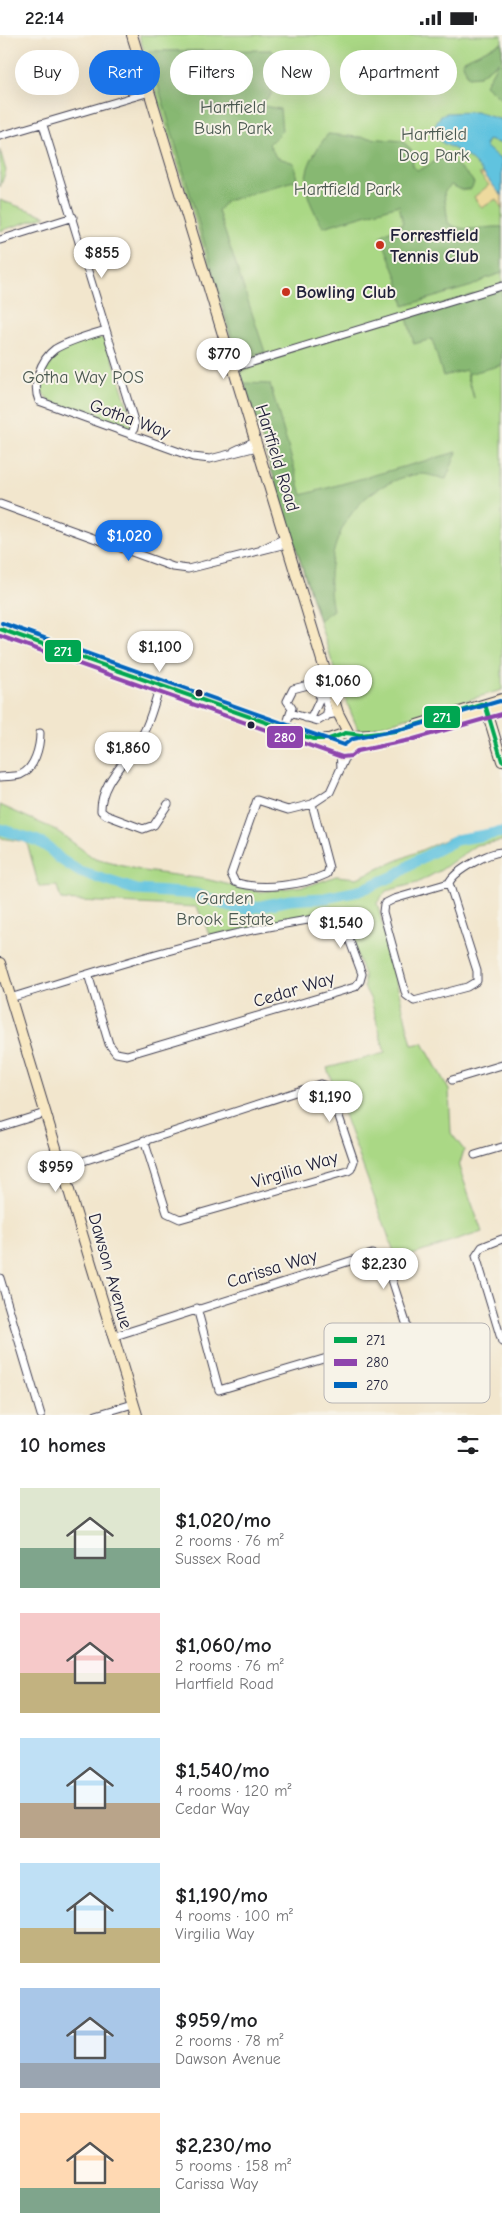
<!DOCTYPE html>
<meta charset="utf-8">
<style>
:root{--surface:#fff;--page:#f2f2f2;--text:#202124;--muted:#757577;--accent:#1a73e8}
body{margin:0;font-family:"Comic Neue",sans-serif;background:var(--page);color:var(--text);height:100vh;display:flex;flex-direction:column;font-size:19px;white-space:nowrap}
*{box-sizing:border-box;margin:0}
p{font-size:16px;color:var(--muted)}
.icon{flex:none;width:28px;height:28px;fill:none;stroke:currentColor;stroke-width:2;stroke-linecap:round;stroke-linejoin:round}
.map{position:relative;height:1380px;overflow:hidden}
.drawer{display:flex;flex-direction:column;background:var(--surface);flex:1}
.drawer>*{flex:none}
.hud{position:absolute;left:15px;top:15px;width:472px;height:45px;display:flex;gap:10px}
.price{position:absolute;translate:-50% -42px;padding:0 11px;border-radius:18px;background:#fff;color:#222;font-size:16px;line-height:32px;filter:drop-shadow(0 1px 2px #0008)}
.price::after{content:'';position:absolute;left:50%;top:30px;width:15px;height:11px;margin-left:-8px;background:inherit;clip-path:polygon(0 0,100% 0,50% 100%)}
.price.on{background:var(--accent);color:#fff}
ul{padding:0;list-style:none}
li{display:flex;align-items:center;gap:15px;height:125px;padding:0 20px}
li span{display:grid;place-items:center;flex:none;width:140px;height:100px;border-radius:0px;color:#555}
li>.icon{margin-inline-start:auto}
span .icon{width:60px;height:60px;fill:#fffc;stroke-width:1}
li b{font-size:21px}
h2{display:flex;justify-content:space-between;align-items:center;height:60px;padding:0 20px;font-size:21px}
.tag{padding:0 18px;border-radius:22px;background:var(--surface);box-shadow:0 5px 20px #0002;font-size:18px;line-height:45px}
.tag.on{background:var(--accent);color:#fff}
.status{display:flex;justify-content:space-between;align-items:center;height:35px;padding:0 25px;background:var(--surface);direction:ltr}
.status svg{height:14px;fill:currentColor}
.map>svg:first-child{display:block}
</style>
<div class="status"><b>22:14</b><svg viewBox="0 0 49 12"><path d="M0 12V9h3v3zM5 12V6h3v6zM10 12V3h3v9zM15 12V0h3v12zM26 1h20v11H26zM47 4h2v5h-2z"/></svg></div>
<div class="map">
<svg width="502" height="1380" viewBox="0 0 502 1380">
<rect width="100%" height="100%" fill="#f7f3e8"/>
<filter id="ink" filterUnits="userSpaceOnUse"><feTurbulence type="fractalNoise" baseFrequency=".02" numOctaves="2"/><feDisplacementMap in="SourceGraphic" scale="10" xChannelSelector="R" yChannelSelector="G"/><feConvolveMatrix kernelMatrix="1 2 1 2 8 2 1 2 1" color-interpolation-filters="sRGB"/></filter>
<filter id="wash" filterUnits="userSpaceOnUse"><feTurbulence type="fractalNoise" baseFrequency=".0096" numOctaves="4" result="noise"/><feDisplacementMap in="SourceGraphic" scale="20" xChannelSelector="R" yChannelSelector="G"/><feGaussianBlur stdDeviation="1.12" result="paint"/><feColorMatrix in="noise" values="0 0 0 0 0 0 0 0 0 0 0 0 0 0 0 0 0 1.4 0 .05"/><feComposite in="paint" operator="in"/></filter>
<g filter="url(#wash)">
<rect width="100%" height="100%" fill="#f2e6cd"/>
<path fill="#aad885" stroke="#667d60" d="M139 0H502V655L359 697 338 646 244 348Z
M0 115 6 136 0 152Z
M0 165 46 181 0 196Z
M98 302 107 305 133 389 131 394H126L51 367C43 361 39 353 41 343 49 315 73 310 98 302Z
M0 770 56 795 95 824 144 836 205 844 260 857 311 850 336 841 357 843 456 800 502 794V806L476 810 441 835 417 848 386 856 377 868 412 1010 423 1008 449 1055 451 1098 464 1115 459 1132 482 1197 397 1225 327 1033 385 1018 371 965 364 952V940L342 877 210 901 197 872 61 865 57 851 39 852 27 807 0 803Z"/>
<path fill="#87b872" stroke="#546d56" d="M502 7V65L485 50 498 27 479 41 468 42 462 26Z
M271 15 296 33 294 42 271 41V60L259 70 280 74 282 96 269 109 276 122 294 128 297 145 226 166 218 176 265 317 238 322 148 16Z
M328 99 402 106 411 114 413 131 417 135C428 133 435 123 448 123 456 130 470 140 474 148L471 154 462 155 451 150 444 157 448 188C465 199 483 191 502 192V238L487 243 472 251 404 271 398 245 381 201 403 188 399 170 323 192C299 152 300 135 328 99Z
M502 251V330L468 339 474 363 466 335 443 341 432 304 414 309 406 279Z
M244 348 270 349 302 460 457 417 446 444C439 443 431 440 424 439 414 439 403 442 394 446 343 465 321 525 333 575L319 585Z"/>
<path fill="#eeda9e" stroke="#887e6c" d="M479 139H486L502 158V174L496 164 482 173 474 162 489 150Z"/>
<path fill="#61c3df" stroke="#42728d" d="M476 77 502 85V109L488 105 485 111 502 126V161C490 148 478 128 462 118 451 111 437 109 433 95L441 80 447 78Z"/>
<g fill="none" stroke-linecap="round" stroke-linejoin="round">
<path stroke="#61c3df" stroke-width="11" d="M0 794 38 806 49 813 60 824 80 837 137 855 196 859 231 872 247 874 290 865 325 863 359 856 394 841 418 825 456 805 502 797"/>
</g>
</g>
<g filter="url(#ink)">
<g fill="none" stroke-linecap="round" stroke-linejoin="round">
<g stroke="#413f51" stroke-width="9">
<path id="street" d="M43 90 135 389 132 400
M0 101 150 57
M0 205 73 182
M106 295C89 300 70 305 55 314 40 325 32 350 39 366L193 422 210 424 257 412
M233 333 502 251
M234 416 255 406
M0 469 173 532 188 534 286 509
M262 514 285 503
M160 651C154 668 150 688 141 702 128 725 100 747 101 776L106 780 143 794 154 790 168 769
M323 656 328 675 326 682
M289 682 292 673 287 666 293 654 308 650 323 660
M306 683H311L319 666 320 654 330 650
M285 695 289 682 293 679 318 686 328 680 338 678
M340 715 341 733
M0 742C6 741 14 742 20 740 35 734 40 711 40 698
M312 769 329 833 327 839C304 850 260 856 235 847L231 839 257 765 288 775 312 769 330 757 349 715
M449 848 477 936V946L467 952 414 966 406 960 383 877 384 869 394 864 449 848C454 836 489 817 502 817
M10 963C82 941 153 918 226 901 262 892 299 887 335 880L342 885 362 939 360 946 355 952 127 1020 116 1018 109 1009 88 939
M452 1045 502 1030
M0 1092 45 1078
M475 1120 502 1112
M62 1133 320 1049 329 1052 354 1126 351 1134 348 1136 180 1184 167 1178 144 1105
M502 1204 482 1212 476 1221 502 1307
M0 1243 41 1380
M112 1302 372 1219 386 1226 409 1297 394 1303 219 1355 197 1273
M96 1380 133 1369"/>
</g>
<g stroke="#413f51" stroke-width="12">
<path id="secondary" d="M132 0 338 678 349 699
M0 594 313 704 343 716 349 715 354 710 408 699 502 672
M485 670 502 726
M417 690 502 664
M316 704H329L346 698 352 701 374 700
M0 928 137 1380"/>
</g>
<use href="#street" stroke="#fff" stroke-width="7"/>
<use href="#secondary" stroke="#f8e8c3" stroke-width="10"/>
<g stroke="#f7f3e8" stroke-width="8">
<path id="bus-1" d="M0 594 313 704H329L346 698 361 700 396 696 485 669 502 726"/>
</g>
<g stroke="#f7f3e8" stroke-width="8">
<path id="bus-2" d="M0 601 342 722 351 721 357 716 410 705 502 679"/>
</g>
<g stroke="#f7f3e8" stroke-width="8">
<path id="bus-3" d="M2 588 344 710 352 704 407 693 500 666"/>
</g>
<use href="#bus-1" stroke="#00a651" stroke-width="4"/>
<use href="#bus-2" stroke="#8e44ad" stroke-width="4"/>
<use href="#bus-3" stroke="#0065bd" stroke-width="4"/>
</g>
</g>
<g fill="#c8321e" stroke="#f7f3e8" stroke-width="2">
<circle cx="380" cy="210" r="5"/>
<circle cx="286" cy="257" r="5"/>
</g>
<g fill="#22223b" stroke="#f7f3e8" stroke-width="2">
<circle cx="199" cy="658" r="4.5"/>
<circle cx="251" cy="690" r="4.5"/>
</g>
<g text-anchor="middle" dominant-baseline="central" stroke-width="4" stroke-linejoin="round" paint-order="stroke">
<g font-size="18" fill="#4b5951" stroke="#f7f3e8">
<text x="233" y="72">Hartfield<tspan x="233" dy="21">Bush Park</tspan></text>
<text x="434" y="99">Hartfield<tspan x="434" dy="21">Dog Park</tspan></text>
<text x="347" y="154">Hartfield Park</text>
<text x="83" y="342">Gotha Way POS</text>
<text x="225" y="863">Garden<tspan x="225" dy="21">Brook Estate</tspan></text>
</g>
<g font-size="18" font-weight="bold" fill="#22223b" stroke="#f7f3e8" text-anchor="start">
<text x="390" y="200">Forrestfield<tspan x="390" dy="21">Tennis Club</tspan></text>
<text x="296" y="257">Bowling Club</text>
</g>
<g font-size="18" fill="#22223b" stroke="#f7f3e8">
<text transform="translate(130 384) rotate(20)">Gotha Way</text>
<text transform="translate(277 423) rotate(73)">Hartfield Road</text>
<text transform="translate(294 955) rotate(-17)">Cedar Way</text>
<text transform="translate(295 1135) rotate(-17)">Virgilia Way</text>
<text transform="translate(272 1234) rotate(-17)">Carissa Way</text>
<text transform="translate(110 1236) rotate(74)">Dawson Avenue</text>
</g>
</g>
<rect x="324" y="1288" width="166" height="80" rx="8" fill="#f7f3e8" stroke="#b7b4b4" stroke-width="1"/>
<rect x="334" y="1302" width="23" height="6" fill="#00a651"/>
<rect x="334" y="1324" width="23" height="7" fill="#8e44ad"/>
<rect x="334" y="1347" width="23" height="6" fill="#0065bd"/>
<g font-size="14" fill="#22223b">
<text x="366" y="1310">271</text>
<text x="366" y="1332">280</text>
<text x="366" y="1355">270</text>
</g>
<g stroke="#f7f3e8" stroke-width="2">
<rect x="44" y="604" width="38" height="24" rx="5" fill="#00a651"/>
<rect x="423" y="670" width="38" height="24" rx="5" fill="#00a651"/>
<rect x="266" y="690" width="38" height="24" rx="5" fill="#8e44ad"/>
</g>
<g font-size="14" text-anchor="middle" font-weight="bold" fill="#fff">
<text x="63" y="621">271</text>
<text x="442" y="687">271</text>
<text x="285" y="707">280</text>
</g>
</svg>
<b class="price" style="left:102px;top:244px">$855</b>
<b class="price" style="left:224px;top:345px">$770</b>
<b class="price on" style="left:129px;top:527px">$1,020</b>
<b class="price" style="left:160px;top:638px">$1,100</b>
<b class="price" style="left:338px;top:672px">$1,060</b>
<b class="price" style="left:128px;top:739px">$1,860</b>
<b class="price" style="left:341px;top:914px">$1,540</b>
<b class="price" style="left:330px;top:1088px">$1,190</b>
<b class="price" style="left:56px;top:1158px">$959</b>
<b class="price" style="left:384px;top:1255px">$2,230</b>
<div class="hud">
<a class="tag">Buy</a>
<a class="tag on">Rent</a>
<a class="tag">Filters</a>
<a class="tag">New</a>
<a class="tag">Apartment</a>
</div>
</div>
<section class="drawer">
<h2>10 homes<svg class="icon" aria-label="filters" viewBox="0 0 24 24"><path d="M4 7h16M4 17h16"/><circle cx="9" cy="7" r="2"/><circle cx="15" cy="17" r="2"/></svg></h2>
<ul>
<li><span style="background:linear-gradient(#dfe7d0 60%,#7fa58c 0)"><svg class="icon" aria-label="home" viewBox="0 0 24 24"><path d="M3 11l9-7 9 7M6 9v11h12V9"/></svg></span><div><b>$1,020/mo</b><p>2 rooms · 76 m²</p><p>Sussex Road</p></div></li>
<li><span style="background:linear-gradient(#f6c9c9 60%,#c2b280 0)"><svg class="icon" aria-label="home" viewBox="0 0 24 24"><path d="M3 11l9-7 9 7M6 9v11h12V9"/></svg></span><div><b>$1,060/mo</b><p>2 rooms · 76 m²</p><p>Hartfield Road</p></div></li>
<li><span style="background:linear-gradient(#bfe0f5 65%,#b9a48a 0)"><svg class="icon" aria-label="home" viewBox="0 0 24 24"><path d="M3 11l9-7 9 7M6 9v11h12V9"/></svg></span><div><b>$1,540/mo</b><p>4 rooms · 120 m²</p><p>Cedar Way</p></div></li>
<li><span style="background:linear-gradient(#bfe0f5 65%,#c2b280 0)"><svg class="icon" aria-label="home" viewBox="0 0 24 24"><path d="M3 11l9-7 9 7M6 9v11h12V9"/></svg></span><div><b>$1,190/mo</b><p>4 rooms · 100 m²</p><p>Virgilia Way</p></div></li>
<li><span style="background:linear-gradient(#a9c7e8 75%,#9aa5b1 0)"><svg class="icon" aria-label="home" viewBox="0 0 24 24"><path d="M3 11l9-7 9 7M6 9v11h12V9"/></svg></span><div><b>$959/mo</b><p>2 rooms · 78 m²</p><p>Dawson Avenue</p></div></li>
<li><span style="background:linear-gradient(#ffd9b3 75%,#7fa58c 0)"><svg class="icon" aria-label="home" viewBox="0 0 24 24"><path d="M3 11l9-7 9 7M6 9v11h12V9"/></svg></span><div><b>$2,230/mo</b><p>5 rooms · 158 m²</p><p>Carissa Way</p></div></li>
</ul>
</section>
